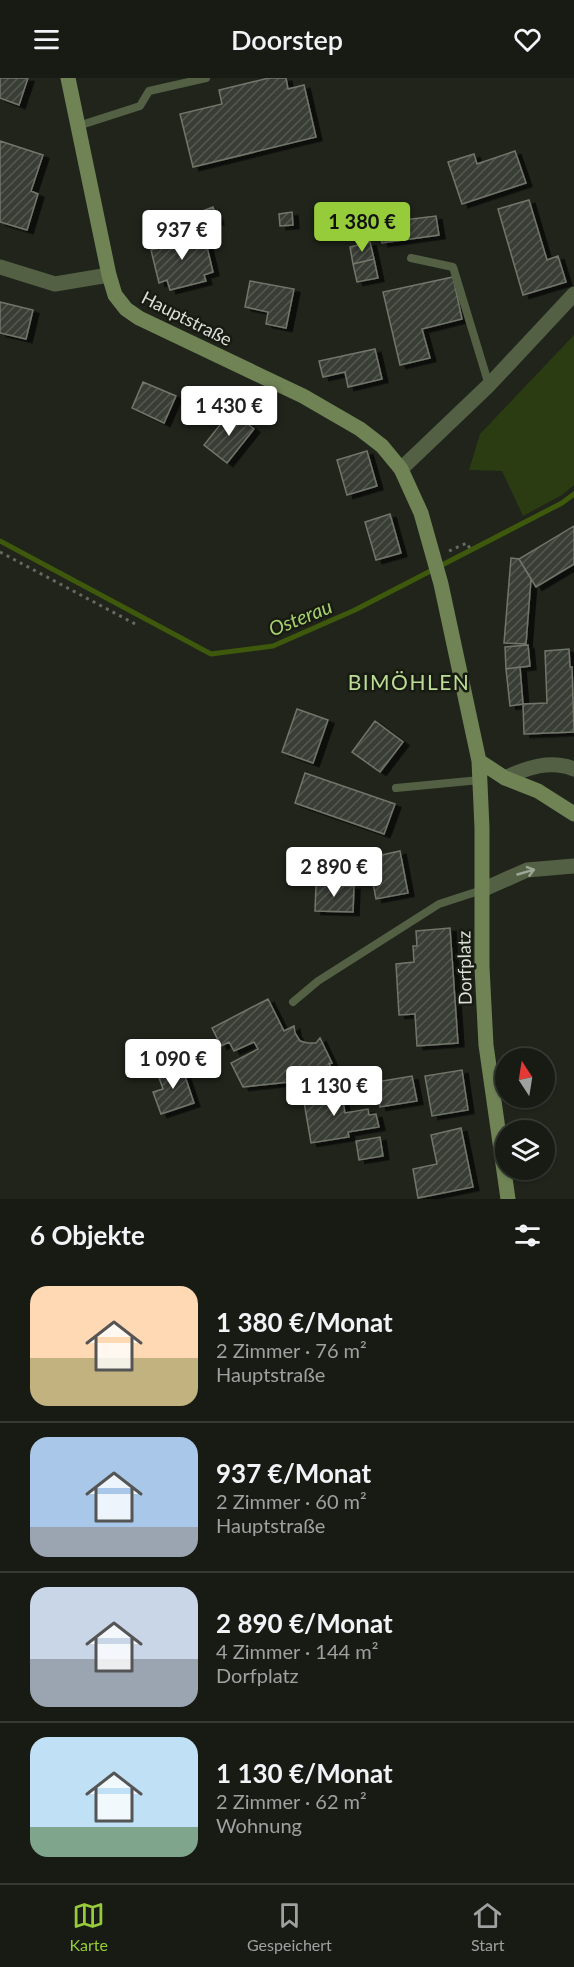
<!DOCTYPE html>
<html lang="de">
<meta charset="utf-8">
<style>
:root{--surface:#181b14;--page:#252822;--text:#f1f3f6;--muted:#9fa1a0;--line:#363934;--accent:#96cc3a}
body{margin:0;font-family:Lato,sans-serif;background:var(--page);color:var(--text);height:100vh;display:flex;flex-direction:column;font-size:22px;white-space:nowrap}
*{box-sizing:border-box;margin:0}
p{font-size:20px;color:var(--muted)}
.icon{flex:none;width:33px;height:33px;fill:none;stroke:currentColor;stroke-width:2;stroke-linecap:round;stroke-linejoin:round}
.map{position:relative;height:1121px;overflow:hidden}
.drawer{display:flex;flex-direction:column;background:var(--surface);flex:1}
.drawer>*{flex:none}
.needle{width:39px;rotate:348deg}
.buttons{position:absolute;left:495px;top:970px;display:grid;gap:12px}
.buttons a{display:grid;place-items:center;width:60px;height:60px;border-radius:50%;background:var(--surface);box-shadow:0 2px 4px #0004,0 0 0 2px var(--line);font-size:30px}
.price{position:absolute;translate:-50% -51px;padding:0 14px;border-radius:6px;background:#fff;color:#222;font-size:20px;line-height:39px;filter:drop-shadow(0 2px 3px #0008)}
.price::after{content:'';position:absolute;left:50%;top:36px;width:18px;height:14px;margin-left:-9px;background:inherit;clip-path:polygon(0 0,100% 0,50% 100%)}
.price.active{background:var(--accent);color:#111}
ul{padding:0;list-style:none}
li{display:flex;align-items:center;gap:18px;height:150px;padding:0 30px}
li+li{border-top:2px solid var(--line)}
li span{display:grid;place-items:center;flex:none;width:168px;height:120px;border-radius:18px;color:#555}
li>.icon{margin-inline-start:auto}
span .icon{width:72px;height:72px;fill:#fffc;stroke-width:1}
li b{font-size:26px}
h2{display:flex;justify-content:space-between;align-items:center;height:72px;padding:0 30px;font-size:26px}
header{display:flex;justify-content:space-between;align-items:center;height:78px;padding:0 30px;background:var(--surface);font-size:27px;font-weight:600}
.tab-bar{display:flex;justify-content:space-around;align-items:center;height:84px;border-top:2px solid var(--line);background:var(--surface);font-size:16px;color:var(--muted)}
.tab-bar a{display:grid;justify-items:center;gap:3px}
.tab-bar .active{color:var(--accent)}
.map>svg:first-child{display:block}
</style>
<header><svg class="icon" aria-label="menu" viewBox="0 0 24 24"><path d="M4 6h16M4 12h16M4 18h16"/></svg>Doorstep<svg class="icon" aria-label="heart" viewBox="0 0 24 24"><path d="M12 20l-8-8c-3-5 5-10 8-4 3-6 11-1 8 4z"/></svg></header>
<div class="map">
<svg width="574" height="1121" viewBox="0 0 574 1121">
<defs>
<pattern id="building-hatch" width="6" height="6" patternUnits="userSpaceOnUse" patternTransform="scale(1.5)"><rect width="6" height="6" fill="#393e34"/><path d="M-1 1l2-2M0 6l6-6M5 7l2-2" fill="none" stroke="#555951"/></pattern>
<filter id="shadow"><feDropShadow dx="6" dy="3.5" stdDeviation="0" flood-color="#0009"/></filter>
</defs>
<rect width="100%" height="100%" fill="#20241b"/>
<path fill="#2b3b12" d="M574 257V407L562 417 523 438 502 393 469 392 480 356Z"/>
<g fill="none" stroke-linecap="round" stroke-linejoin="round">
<path stroke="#3e590c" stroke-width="5" d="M0 463 211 576 273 568 355 532 562 425 574 416"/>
</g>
<path fill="url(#building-hatch)" stroke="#71766b" stroke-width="1.5" filter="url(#shadow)" d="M0 0H28L19 27 0 20Z
M269 0H286L288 11 304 7 316 59 193 89 180 36 222 26 219 12Z
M0 63 43 77 31 113 38 116 27 152 0 144Z
M515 73 526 105 462 126 448 84 474 76 477 86Z
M529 122 547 182 558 178 566 204 523 217 498 131Z
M213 129 218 143 205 147 200 134Z
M292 134 293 147 280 148 279 136Z
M436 138 439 157 382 165 379 145Z
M192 152 197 167 206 165 213 194 204 197 206 203 170 212 167 202 159 205 151 172 159 170 157 162Z
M370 164 374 181 353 186 350 169Z
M374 181 378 200 357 204 353 186Z
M453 199 462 241 422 251 430 280 400 287 383 214Z
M250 203 294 211 286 250 266 246 268 234 245 229Z
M0 224 33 232 26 261 0 255Z
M375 271 382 301 348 309 345 294 323 299 319 283Z
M143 304 176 318 164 345 132 330Z
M231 333 254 351 227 385 204 367Z
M367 373 377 408 347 417 337 382Z
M390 436 401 475 376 482 365 444Z
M574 448V486L536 509 519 481Z
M511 480 519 481 531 501 526 566 504 565Z
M528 567 530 588 506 591 505 569Z
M569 571 570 589H572L574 654 524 656 523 626 547 625 545 573Z
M520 589 523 626 510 628 506 591Z
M297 631 328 642 313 685 282 674Z
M375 643 403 664 380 694 352 674Z
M305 695 395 726 384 756 295 725Z
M400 773 408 815 376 821 368 780Z
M316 807 354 808 353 834 315 833Z
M450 850 458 965 417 968 415 936 399 937 396 886 414 884 413 868H417L416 853Z
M268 921 284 953 294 948 295 955 300 963 308 965H316L320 960 332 985 329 986 332 991 309 1002 243 1009 231 985 258 971 254 964 234 973 229 964 221 968 212 950Z
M181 986 194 1025 161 1036 153 1014 163 1011 157 994Z
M462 992 468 1032 432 1038 425 998Z
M412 998 417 1023 380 1029 376 1004Z
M341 1011 345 1035 368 1031 369 1037 376 1036 379 1049 348 1054 349 1059 311 1065 303 1018Z
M461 1050 473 1109 418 1120 413 1091 437 1086 431 1057Z
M380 1059 383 1078 359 1082 356 1063Z"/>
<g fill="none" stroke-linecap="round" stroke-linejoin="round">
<path stroke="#656961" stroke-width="3" stroke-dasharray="3 4.5" stroke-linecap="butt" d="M449 473 467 465 470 471
M0 474 139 548"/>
<path stroke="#536044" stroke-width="8" d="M78 48 140 28 149 13 206 0
M411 180 453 189 489 307
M396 710 480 702
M293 924 318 903 439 826 482 812"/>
<path stroke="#536044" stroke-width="15" d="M0 189 55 206 109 197
M401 391 489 307 574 216
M505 700C526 690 551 681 574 691
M482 812 527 792 574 788"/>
<path stroke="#6f8355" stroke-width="15" d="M68 0 109 197 115 217 126 231 139 240 303 318 360 351 382 368 401 391 421 435 441 506 479 683 482 750V889L486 967 508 1121
M479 683 505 700 538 713 574 736"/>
</g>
<defs><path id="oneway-shaft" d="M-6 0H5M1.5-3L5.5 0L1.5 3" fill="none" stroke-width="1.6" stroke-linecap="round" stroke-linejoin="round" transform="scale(1.5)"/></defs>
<use stroke="#9ea696" href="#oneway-shaft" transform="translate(526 794) rotate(-16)"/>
<g text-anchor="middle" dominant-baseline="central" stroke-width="5" stroke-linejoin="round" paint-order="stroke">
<g font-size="18" fill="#dcdfd9" stroke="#171b12">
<text transform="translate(187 240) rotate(27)">Hauptstraße</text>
<text transform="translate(464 890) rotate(-91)">Dorfplatz</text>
</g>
<g font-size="20" font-style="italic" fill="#a7d06e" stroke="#171b12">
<text transform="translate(300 539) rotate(-22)">Osterau</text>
</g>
<g font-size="21" letter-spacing="1.5" fill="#bddd96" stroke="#171b12">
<text x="409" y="603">BIMÖHLEN</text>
</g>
</g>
</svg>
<div class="buttons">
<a><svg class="needle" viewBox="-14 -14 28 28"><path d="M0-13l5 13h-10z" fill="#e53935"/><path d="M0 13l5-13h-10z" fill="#9fa1a0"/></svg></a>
<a><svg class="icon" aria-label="layers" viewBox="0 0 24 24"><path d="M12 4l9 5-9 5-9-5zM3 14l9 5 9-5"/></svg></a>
</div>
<b class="price active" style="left:362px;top:175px">1 380 €</b>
<b class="price" style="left:182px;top:183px">937 €</b>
<b class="price" style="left:229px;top:359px">1 430 €</b>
<b class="price" style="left:334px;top:820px">2 890 €</b>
<b class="price" style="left:173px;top:1012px">1 090 €</b>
<b class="price" style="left:334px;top:1039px">1 130 €</b>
</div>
<section class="drawer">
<h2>6 Objekte<svg class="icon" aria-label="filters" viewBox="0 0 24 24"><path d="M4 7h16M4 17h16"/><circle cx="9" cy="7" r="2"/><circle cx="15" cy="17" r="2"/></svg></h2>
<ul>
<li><span style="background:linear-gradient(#ffd9b3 60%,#c2b280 0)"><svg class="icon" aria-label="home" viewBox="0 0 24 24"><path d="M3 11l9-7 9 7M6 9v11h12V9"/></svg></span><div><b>1 380 €/Monat</b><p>2 Zimmer · 76 m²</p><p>Hauptstraße</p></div></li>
<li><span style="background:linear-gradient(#a9c7e8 75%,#9aa5b1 0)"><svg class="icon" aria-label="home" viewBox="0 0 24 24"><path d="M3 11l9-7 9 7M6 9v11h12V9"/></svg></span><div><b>937 €/Monat</b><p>2 Zimmer · 60 m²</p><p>Hauptstraße</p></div></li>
<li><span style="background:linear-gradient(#c9d6e8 60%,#9aa5b1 0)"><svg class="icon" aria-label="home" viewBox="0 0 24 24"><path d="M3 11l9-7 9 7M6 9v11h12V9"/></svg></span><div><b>2 890 €/Monat</b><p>4 Zimmer · 144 m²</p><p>Dorfplatz</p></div></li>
<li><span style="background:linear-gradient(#bfe0f5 75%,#7fa58c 0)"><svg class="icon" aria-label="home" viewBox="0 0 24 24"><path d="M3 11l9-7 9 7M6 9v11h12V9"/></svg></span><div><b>1 130 €/Monat</b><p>2 Zimmer · 62 m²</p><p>Wohnung</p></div></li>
</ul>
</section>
<nav class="tab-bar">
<a class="active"><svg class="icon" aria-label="map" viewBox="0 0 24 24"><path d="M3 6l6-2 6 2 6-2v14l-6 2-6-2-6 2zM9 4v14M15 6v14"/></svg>Karte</a>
<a><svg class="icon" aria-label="saved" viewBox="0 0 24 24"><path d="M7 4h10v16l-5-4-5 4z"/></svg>Gespeichert</a>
<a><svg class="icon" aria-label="home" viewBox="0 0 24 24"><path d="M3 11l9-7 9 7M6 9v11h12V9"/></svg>Start</a>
</nav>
